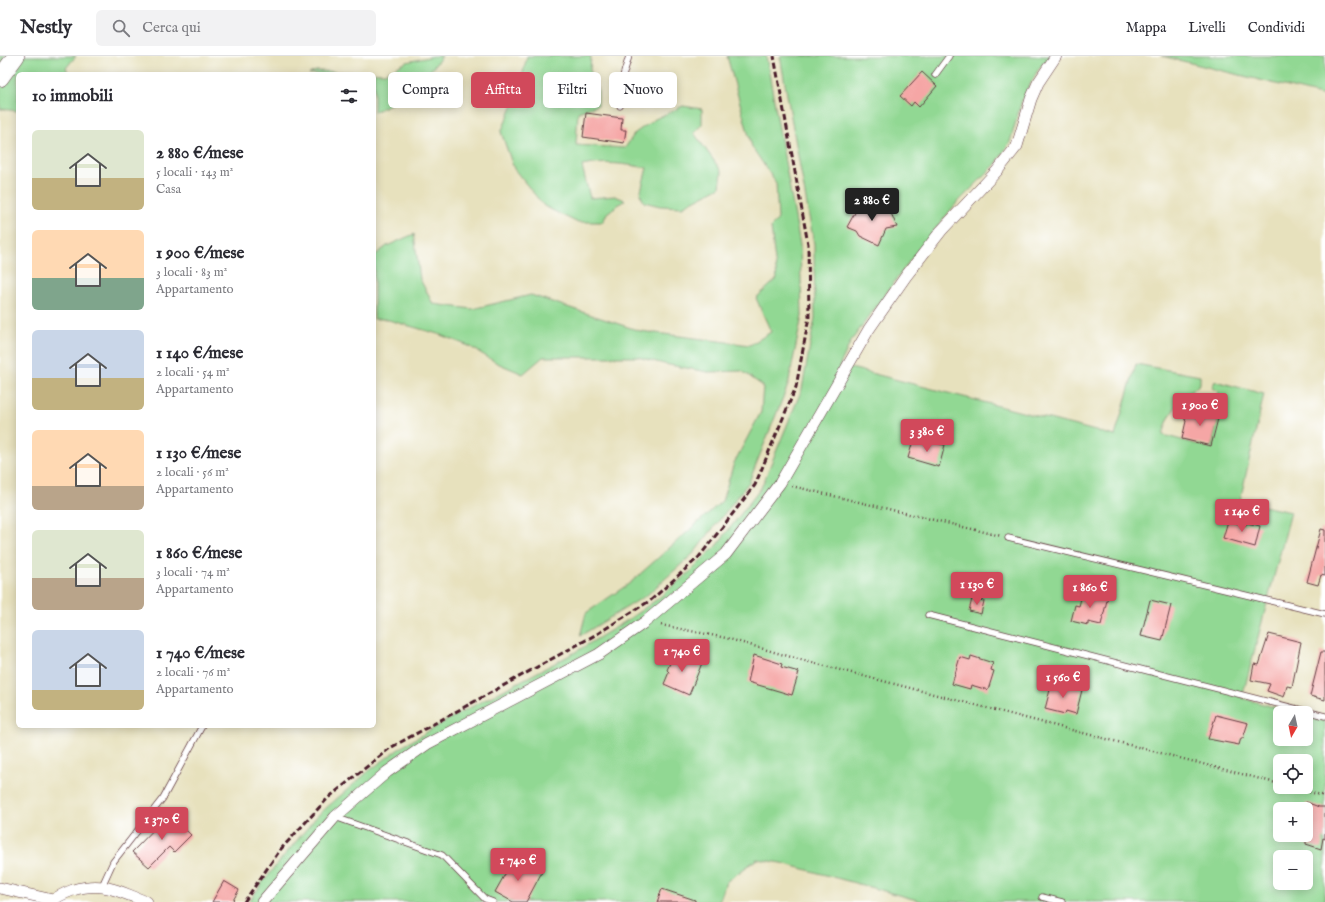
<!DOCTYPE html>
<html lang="it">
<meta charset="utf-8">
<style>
:root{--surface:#fff;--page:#f2f2f3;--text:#2b2b33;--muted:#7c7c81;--line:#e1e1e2;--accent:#d1495b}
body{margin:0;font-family:"IM FELL English",serif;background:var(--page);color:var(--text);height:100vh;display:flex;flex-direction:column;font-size:15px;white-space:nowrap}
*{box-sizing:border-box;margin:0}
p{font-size:13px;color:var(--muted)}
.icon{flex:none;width:22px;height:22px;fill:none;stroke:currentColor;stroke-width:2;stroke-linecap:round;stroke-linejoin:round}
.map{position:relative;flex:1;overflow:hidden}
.details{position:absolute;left:16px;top:16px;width:360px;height:656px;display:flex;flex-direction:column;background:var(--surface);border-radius:6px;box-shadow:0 2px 10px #0003}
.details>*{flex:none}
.banner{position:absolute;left:388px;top:16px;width:380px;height:36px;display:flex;gap:8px}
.needle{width:26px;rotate:189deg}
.buttons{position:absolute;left:1273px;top:650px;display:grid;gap:8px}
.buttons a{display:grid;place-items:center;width:40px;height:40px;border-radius:6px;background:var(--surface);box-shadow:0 2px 10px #0003;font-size:20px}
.price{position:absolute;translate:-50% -34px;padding:0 9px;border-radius:4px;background:var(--accent);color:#fff;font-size:13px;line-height:26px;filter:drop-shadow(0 1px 2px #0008)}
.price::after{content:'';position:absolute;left:50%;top:24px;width:12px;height:9px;margin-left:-6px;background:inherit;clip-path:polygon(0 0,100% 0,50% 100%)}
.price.on{background:#222;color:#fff}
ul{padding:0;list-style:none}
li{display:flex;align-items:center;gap:12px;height:100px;padding:0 16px}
li span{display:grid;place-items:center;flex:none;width:112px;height:80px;border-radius:6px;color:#555}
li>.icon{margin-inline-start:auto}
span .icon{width:48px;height:48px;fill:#fffc;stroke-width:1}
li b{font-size:17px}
h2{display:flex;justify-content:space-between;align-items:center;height:48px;padding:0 16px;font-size:17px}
.chip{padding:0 14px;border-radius:6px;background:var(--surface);box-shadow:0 2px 10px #0003;font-size:14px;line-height:36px}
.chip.on{background:var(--accent);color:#fff}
header{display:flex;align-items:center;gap:24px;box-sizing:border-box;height:56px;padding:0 20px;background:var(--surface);border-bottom:1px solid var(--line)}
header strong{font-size:19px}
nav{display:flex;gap:22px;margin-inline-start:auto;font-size:14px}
.search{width:280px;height:36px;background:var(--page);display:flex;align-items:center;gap:10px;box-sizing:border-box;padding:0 14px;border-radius:6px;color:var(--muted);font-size:15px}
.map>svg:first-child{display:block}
</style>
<header>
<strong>Nestly</strong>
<div class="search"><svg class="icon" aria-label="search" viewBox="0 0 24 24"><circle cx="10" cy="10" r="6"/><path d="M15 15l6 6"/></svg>Cerca qui</div>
<nav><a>Mappa</a><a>Livelli</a><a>Condividi</a></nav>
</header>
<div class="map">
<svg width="1325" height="846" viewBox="0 0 1325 846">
<rect width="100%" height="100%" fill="#fff"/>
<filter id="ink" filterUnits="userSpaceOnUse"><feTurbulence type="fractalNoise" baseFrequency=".025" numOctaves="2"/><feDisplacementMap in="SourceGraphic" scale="8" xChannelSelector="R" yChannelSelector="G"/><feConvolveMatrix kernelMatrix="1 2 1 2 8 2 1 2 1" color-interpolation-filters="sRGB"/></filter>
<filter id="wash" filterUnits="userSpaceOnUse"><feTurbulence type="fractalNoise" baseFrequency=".012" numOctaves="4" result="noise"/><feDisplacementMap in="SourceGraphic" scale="16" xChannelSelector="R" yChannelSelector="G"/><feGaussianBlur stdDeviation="0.9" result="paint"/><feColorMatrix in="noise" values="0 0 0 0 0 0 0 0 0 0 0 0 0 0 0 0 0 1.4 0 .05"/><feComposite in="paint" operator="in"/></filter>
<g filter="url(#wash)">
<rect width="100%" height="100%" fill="#e7e1bd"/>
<path fill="#91d893" stroke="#6e7c5f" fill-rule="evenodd" d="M0 0H76L66 12 69 18H18V55L0 53Z
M433 0H442L413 37 374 56V18H309L316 15 385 17 407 6Z
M527 0H591L590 14 598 33V49L578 56 576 89 625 92 635 77 655 63 683 50 702 53V68L694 77 722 116 720 131 682 151 660 150 644 146 640 138 647 112C625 108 604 105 582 110L590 142 615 140 625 144 607 157 603 166H576L544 150 514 113 501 76 518 38Z
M727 0H766L800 189 802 260 788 329 749 426 694 497 647 539 580 580 586 557 630 527 722 445 734 407 761 356 763 330 742 315 708 316 664 308 638 301H543L523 318 497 307 469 290 438 278 385 263H374V200L387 190 414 178 420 223 433 248 472 253 531 239 640 275 750 289 771 276 756 242 777 223 771 171 778 163 776 127 752 91Z
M780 0H1052L1039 12 1022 44 1010 86 996 108 955 149 918 194 851 285 839 311 855 313 1115 380 1136 308 1200 320V328C1180 344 1170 353 1163 379L1211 392 1220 358 1218 335 1212 332 1215 325 1264 338 1240 445 1291 456 1242 642 1295 657H1280V683H1306V660L1325 665V846H924L782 807 757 803 726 826 719 846H249L264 824 318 759 370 714 403 690 456 659 572 598 623 567 656 544 691 515 716 490 761 432 802 333 815 262 814 188ZM1280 705H1306V731H1280ZM1280 753H1306V779H1280ZM1280 801H1306V827H1280Z
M1162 0H1325V40Z"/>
<g id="blocks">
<path fill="#f5a6a5" d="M922 16 937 30 919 51 914 46 911 50 900 40Z
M586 57 622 62 621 74H626L624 87 583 81Z
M862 144 891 157 897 171 886 173 879 189 860 180 857 175 847 171Z
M1192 354 1219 359 1211 390 1182 383 1186 365 1185 364 1186 357Z
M921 384 945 389 939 411 908 402 913 385 920 387Z
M1228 465 1246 469V467L1260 470 1255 491 1223 482Z
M1321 473 1325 474V520L1321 519 1318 529 1307 526Z
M1083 535 1108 540 1101 569 1088 566V569L1071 565 1075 549 1079 550Z
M972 543 984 545 981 558 969 555Z
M1150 544 1171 549 1162 585 1141 580Z
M1269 578 1301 586 1292 631 1287 630 1284 641 1267 635 1270 628 1251 624 1254 608 1259 609Z
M675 595 702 607 689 639 664 628 669 616 667 614Z
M1321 596H1325V644L1310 640Z
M754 599 782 608 781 611 799 616 792 639 748 626Z
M971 600 993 607 991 614 994 615 988 634 971 629 970 633 952 628 960 601 970 604Z
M1052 626 1082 634 1076 658 1066 655 1065 658 1045 653Z
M1216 659 1248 667 1243 682H1241L1239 689 1208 683Z
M1306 746 1319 751H1325V783L1323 782 1321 793 1306 788Z
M169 758 191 779 174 796 169 791 149 811 132 796Z
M514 802 542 816 526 846H513L495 836Z
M224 825 239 834 232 846H212Z
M662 833 695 844V846H657Z"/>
</g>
</g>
<g filter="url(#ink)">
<use href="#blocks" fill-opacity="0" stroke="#623c41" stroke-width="1"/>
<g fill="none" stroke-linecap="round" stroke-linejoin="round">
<g stroke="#623c41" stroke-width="7">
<path id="service" d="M935 19 949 0
M620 50 618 37 629 0
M1008 482 1325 558
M928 559 1325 660
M335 761 442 799 485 843 493 846
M102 830 113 806 163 742 202 670
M1042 841 1062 846"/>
</g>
<g stroke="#623c41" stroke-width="12">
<path id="minor" d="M0 832 53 844
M51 846C57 840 65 837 73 834 104 825 117 835 147 846
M262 846 335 761 387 716 427 688 599 598 645 566 726 498 780 427 869 273 906 220 941 175 997 115 1017 90 1031 43 1038 27 1056 0"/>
</g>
<g stroke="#623c41" stroke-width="18">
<path id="primary" d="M0 22 16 0"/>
</g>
<path stroke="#623c41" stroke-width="2.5" stroke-dasharray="1 3" stroke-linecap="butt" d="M792 430 1001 480
M661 569 726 582 798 603 1280 728
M1290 731 1325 740"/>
<use href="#service" stroke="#fff" stroke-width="5.5"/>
<use href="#minor" stroke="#fff" stroke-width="11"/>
<use href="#primary" stroke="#fff" stroke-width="17"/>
<path stroke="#4a1f2b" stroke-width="3" stroke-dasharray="6 3" stroke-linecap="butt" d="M244 846 280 794 328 742 390 692 597 578 651 544 699 501 755 429 796 331 809 261 808 188 774 0"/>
</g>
</g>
</svg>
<div class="buttons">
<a><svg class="needle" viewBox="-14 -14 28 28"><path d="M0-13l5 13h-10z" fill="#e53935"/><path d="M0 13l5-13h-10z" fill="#7c7c81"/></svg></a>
<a><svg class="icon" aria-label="locate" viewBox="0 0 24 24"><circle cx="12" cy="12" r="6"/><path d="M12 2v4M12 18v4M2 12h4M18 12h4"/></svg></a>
<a>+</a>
<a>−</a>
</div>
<b class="price on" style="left:872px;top:166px">2 880 €</b>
<b class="price" style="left:1200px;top:371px">1 900 €</b>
<b class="price" style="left:927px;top:397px">3 380 €</b>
<b class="price" style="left:1242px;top:477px">1 140 €</b>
<b class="price" style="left:977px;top:550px">1 130 €</b>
<b class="price" style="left:1090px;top:553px">1 860 €</b>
<b class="price" style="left:682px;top:617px">1 740 €</b>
<b class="price" style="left:1063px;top:643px">1 560 €</b>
<b class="price" style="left:162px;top:785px">1 370 €</b>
<b class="price" style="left:518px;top:826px">1 740 €</b>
<div class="banner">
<a class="chip">Compra</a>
<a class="chip on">Affitta</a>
<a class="chip">Filtri</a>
<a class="chip">Nuovo</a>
</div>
<section class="details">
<h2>10 immobili<svg class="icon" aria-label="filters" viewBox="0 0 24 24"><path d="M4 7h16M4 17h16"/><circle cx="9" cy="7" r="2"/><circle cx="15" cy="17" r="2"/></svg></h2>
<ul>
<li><span style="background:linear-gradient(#dfe7d0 60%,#c2b280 0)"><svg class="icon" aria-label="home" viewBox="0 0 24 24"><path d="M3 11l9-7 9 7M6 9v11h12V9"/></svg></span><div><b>2 880 €/mese</b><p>5 locali · 143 m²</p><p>Casa</p></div></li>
<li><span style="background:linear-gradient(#ffd9b3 60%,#7fa58c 0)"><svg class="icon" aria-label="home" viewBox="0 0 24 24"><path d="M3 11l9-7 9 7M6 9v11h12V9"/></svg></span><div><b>1 900 €/mese</b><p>3 locali · 83 m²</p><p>Appartamento</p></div></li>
<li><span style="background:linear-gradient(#c9d6e8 60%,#c2b280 0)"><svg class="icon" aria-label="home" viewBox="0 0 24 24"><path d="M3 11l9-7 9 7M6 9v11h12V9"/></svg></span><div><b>1 140 €/mese</b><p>2 locali · 54 m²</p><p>Appartamento</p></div></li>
<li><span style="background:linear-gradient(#ffd9b3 70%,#b9a48a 0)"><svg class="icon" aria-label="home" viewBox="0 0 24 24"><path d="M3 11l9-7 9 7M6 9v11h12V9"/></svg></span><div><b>1 130 €/mese</b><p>2 locali · 56 m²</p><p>Appartamento</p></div></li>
<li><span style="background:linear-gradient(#dfe7d0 60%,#b9a48a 0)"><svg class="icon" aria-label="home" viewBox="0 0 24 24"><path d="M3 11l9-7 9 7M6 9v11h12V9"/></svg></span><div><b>1 860 €/mese</b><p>3 locali · 74 m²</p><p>Appartamento</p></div></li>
<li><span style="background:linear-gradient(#c9d6e8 75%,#c2b280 0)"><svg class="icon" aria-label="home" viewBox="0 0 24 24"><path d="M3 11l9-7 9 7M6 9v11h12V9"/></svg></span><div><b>1 740 €/mese</b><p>2 locali · 76 m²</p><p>Appartamento</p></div></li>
</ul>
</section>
</div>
